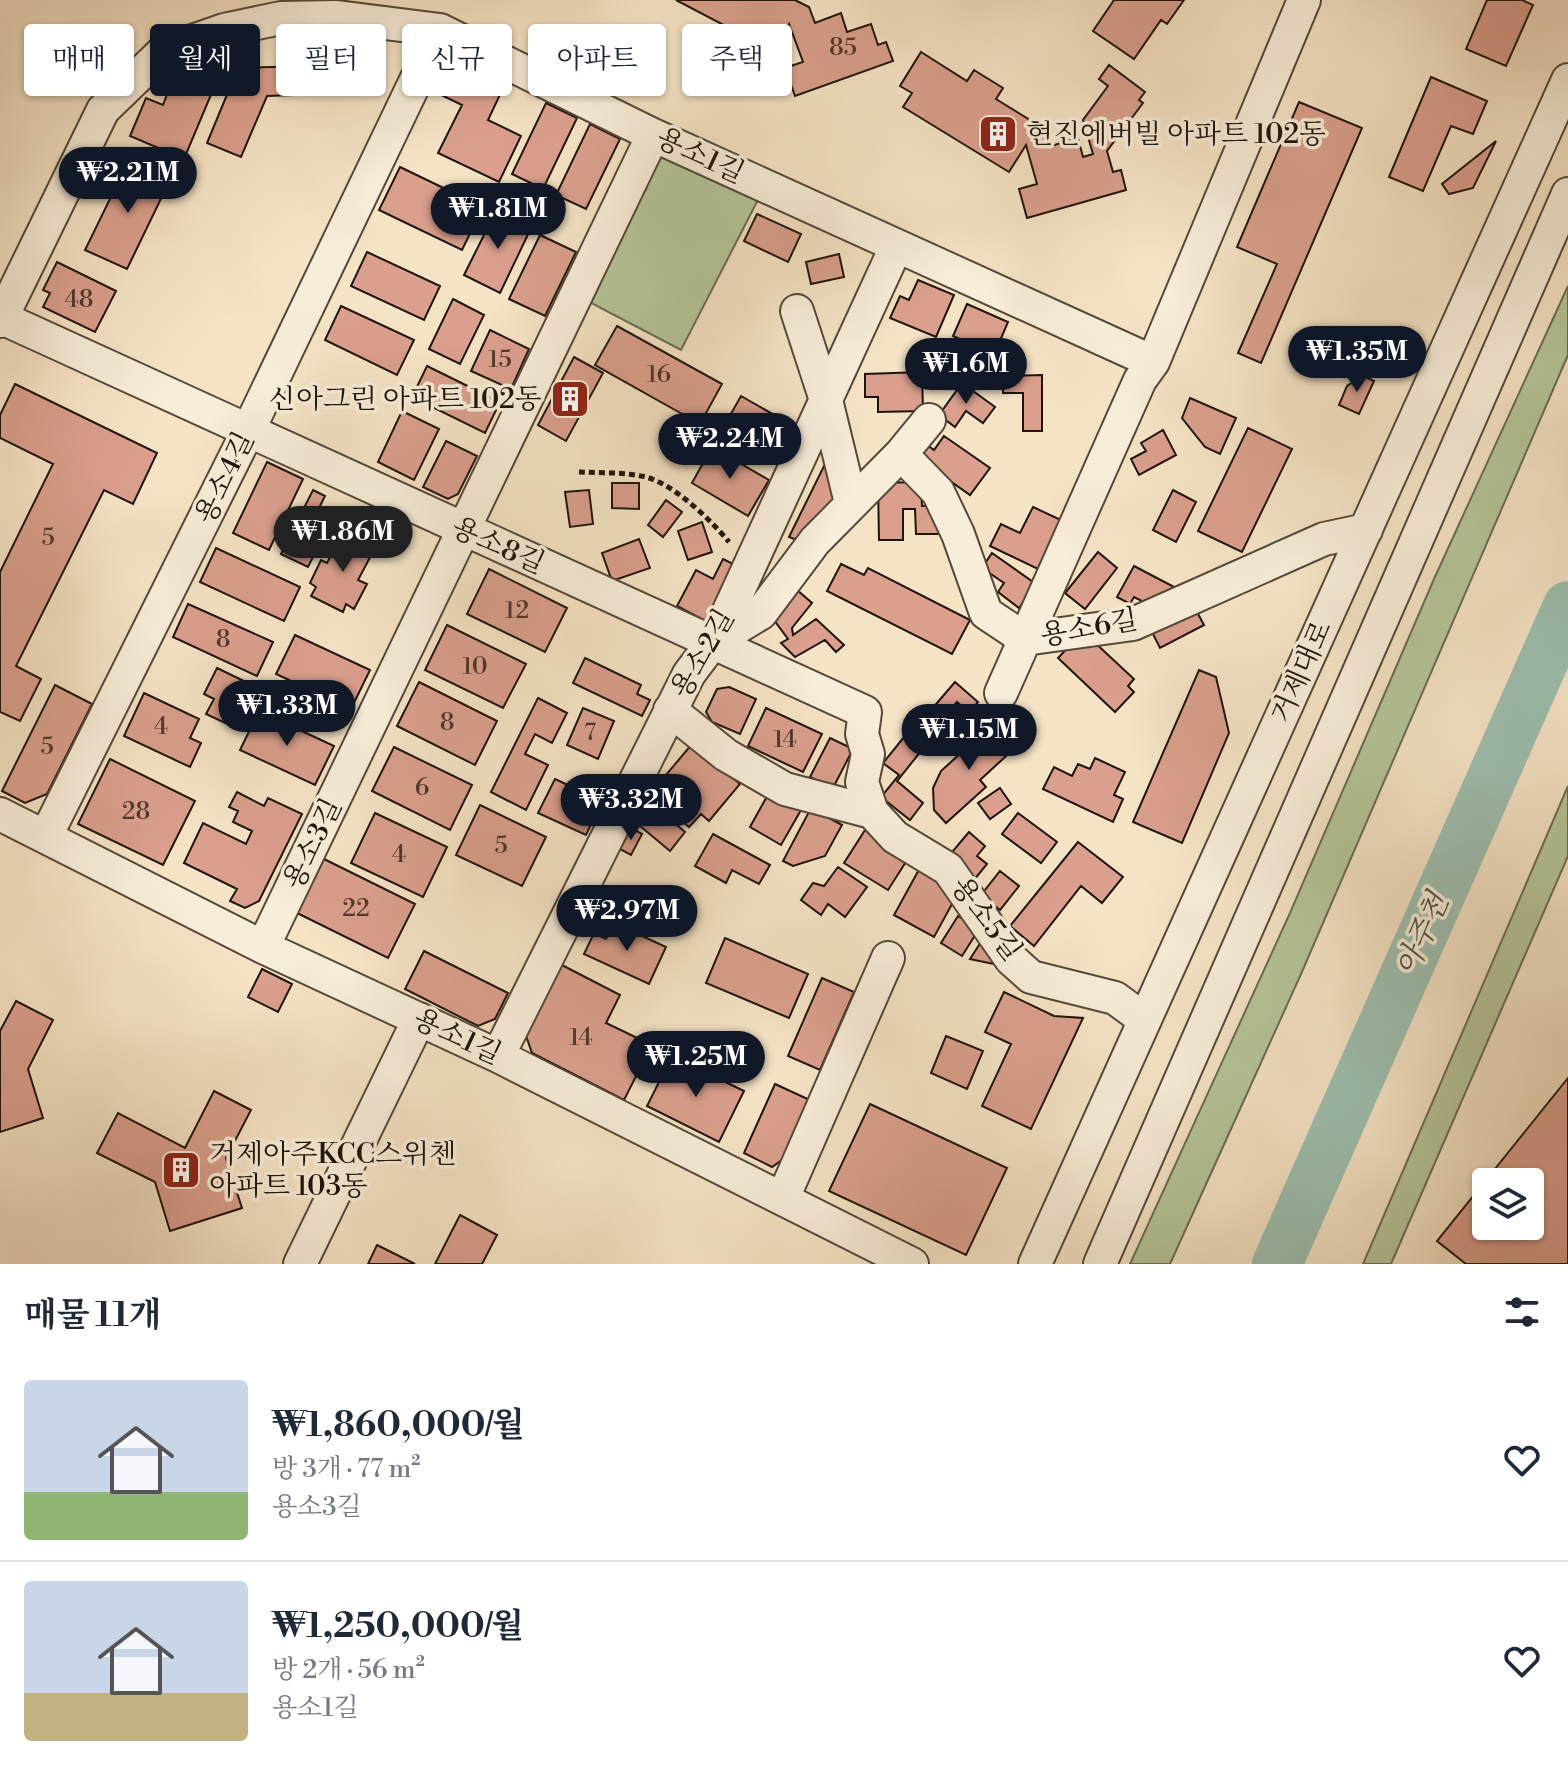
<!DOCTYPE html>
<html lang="ko">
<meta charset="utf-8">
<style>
:root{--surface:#fff;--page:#f6f6f7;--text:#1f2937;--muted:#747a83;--line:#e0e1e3;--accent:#111827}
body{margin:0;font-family:"Libre Bodoni","Noto Serif KR",serif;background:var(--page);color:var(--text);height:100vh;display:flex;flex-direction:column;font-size:30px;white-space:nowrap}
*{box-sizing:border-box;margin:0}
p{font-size:26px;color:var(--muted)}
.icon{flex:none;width:44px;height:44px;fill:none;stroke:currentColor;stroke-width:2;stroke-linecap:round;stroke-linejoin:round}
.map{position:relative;height:1264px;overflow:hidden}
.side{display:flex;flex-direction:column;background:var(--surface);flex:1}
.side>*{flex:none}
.banner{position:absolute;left:24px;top:24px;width:800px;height:72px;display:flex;gap:16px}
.controls{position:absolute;left:1472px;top:1168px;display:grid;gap:16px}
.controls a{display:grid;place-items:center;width:72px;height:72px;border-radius:8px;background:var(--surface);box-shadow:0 2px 6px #0004;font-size:40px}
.price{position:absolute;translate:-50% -68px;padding:0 18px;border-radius:28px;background:var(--accent);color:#fff;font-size:26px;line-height:52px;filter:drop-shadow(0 2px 4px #0008)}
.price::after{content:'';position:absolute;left:50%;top:48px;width:24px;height:18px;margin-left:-12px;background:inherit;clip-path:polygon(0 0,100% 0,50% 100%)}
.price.on{background:#222;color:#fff}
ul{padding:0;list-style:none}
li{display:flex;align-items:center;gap:24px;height:200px;padding:0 24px}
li+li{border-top:2px solid var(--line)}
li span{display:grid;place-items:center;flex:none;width:224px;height:160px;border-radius:8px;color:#555}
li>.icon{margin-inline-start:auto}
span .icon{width:96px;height:96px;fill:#fffc;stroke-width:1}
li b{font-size:34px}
h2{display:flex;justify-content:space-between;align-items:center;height:96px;padding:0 24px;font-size:34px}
.chip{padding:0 28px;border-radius:8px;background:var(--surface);box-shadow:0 2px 6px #0004;font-size:28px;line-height:72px}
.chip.on{background:var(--accent);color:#fff}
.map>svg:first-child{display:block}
</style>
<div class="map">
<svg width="1568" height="1264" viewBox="0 0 1568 1264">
<rect width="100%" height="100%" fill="#f5e3c5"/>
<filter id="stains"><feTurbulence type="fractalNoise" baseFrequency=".0025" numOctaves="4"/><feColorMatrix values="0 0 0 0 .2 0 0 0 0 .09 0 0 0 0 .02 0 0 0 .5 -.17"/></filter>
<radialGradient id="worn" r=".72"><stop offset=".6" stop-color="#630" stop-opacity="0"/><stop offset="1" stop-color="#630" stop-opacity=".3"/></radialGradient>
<path fill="#b5c59a" stroke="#6a6c52" stroke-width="2" d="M653 135 765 186 681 350 576 295Z
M1568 286V355L1301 974 1170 1264H1130L1290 913 1434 579Z
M1568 786V856L1391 1264H1363Z"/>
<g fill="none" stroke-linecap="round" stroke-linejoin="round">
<path stroke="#9dbfaf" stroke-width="50" d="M1277 1264 1568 606"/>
</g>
<path fill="#da9f8d" stroke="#1f1409" stroke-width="2" fill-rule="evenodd" d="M676 0H795L809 7 815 23 841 13 847 32 871 24 878 45 886 42 893 61 795 96 785 68 803 62 789 24 775 52Z
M1114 0H1184L1167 24 1161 20 1134 59 1093 31Z
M1487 0H1522L1533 5 1506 66 1466 49Z
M921 52 967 81 974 70 1003 88 996 99 1046 130 1051 146 1078 138 1083 157 1093 154 1083 120 1108 86 1099 79 1109 65 1145 92 1139 100 1143 103 1107 151 1113 172 1121 170 1126 190 1027 218 1019 189 1037 184 1026 145 1009 172 903 107 912 93 900 86Z
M448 56 505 84 488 120 521 136 499 182 438 153 462 105 431 90Z
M377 64 378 92 267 96 241 157 207 143 238 68Z
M200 70 218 78 184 159 130 136 146 98 163 105 170 86 190 95Z
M1431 77 1487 101 1473 134 1451 126 1423 191 1389 177Z
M1299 102 1362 128 1261 363 1238 353 1277 264 1237 247Z
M546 103 577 118 543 189 512 174Z
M590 124 620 139 586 209 556 195Z
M1496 141 1473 188 1449 194 1442 184Z
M129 160 170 180 127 269 85 250Z
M400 167 483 207 462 250 379 210Z
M497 209 532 226 500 293 464 275Z
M757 214 801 234 788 262 744 241Z
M540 235 576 252 545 316 509 299Z
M367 252 440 286 424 320 351 286Z
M839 254 844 277 811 284 806 262Z
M57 262 116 291 95 332 43 307 50 293 43 290Z
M918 280 954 295 936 337 890 318 900 296 909 300Z
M453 299 484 315 460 364 429 349Z
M967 304 1008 322 994 355 953 336Z
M341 306 414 340 397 375 325 340Z
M617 326 722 384 700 424 595 365Z
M490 330 529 349 511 389 471 371Z
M574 357 603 373 566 441 538 425Z
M427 366 500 402 485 433 412 397Z
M922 372 923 411 878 412V397H865V374Z
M1042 375V431H1023V393H1003V376Z
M1363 376 1374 381 1359 414 1339 405 1347 386Z
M962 383 995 407 983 423 966 411 955 427 939 415Z
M15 384 157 453 133 504 104 490 16 666 41 679 20 721 0 712V572L53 464 0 438V415Z
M741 396 797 428 777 464 720 433Z
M1190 398 1236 418 1220 454 1205 447 1182 418Z
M402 411 439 429 414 480 378 462Z
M1248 428 1292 449 1242 552 1198 531Z
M1163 430 1176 455 1139 475 1131 459 1146 451 1141 443Z
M944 436 990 468 970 495 918 458 927 445 934 450Z
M446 441 477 456 458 494 448 499 423 487Z
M712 447 769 480 748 516 692 483Z
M267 462 303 479 269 550 233 533Z
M824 466 836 472 835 509 802 542 789 537Z
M921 482 922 506 939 505 940 534H916L915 509H903V540H879L878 483Z
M612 483H639V509L612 508Z
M313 490 325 496 316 514 331 521 308 567 281 554Z
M589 490 593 524 570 527 565 492Z
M1173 490 1196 502 1176 542 1153 530Z
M666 500 682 512 663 537 648 525Z
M1033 507 1063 521 1040 570 990 546 1001 524 1020 533Z
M702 522 712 552 688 560 678 531Z
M343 532 375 548 358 580 367 584 354 609 346 604 343 612 311 596 316 587 310 583 321 560 327 563Z
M639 539 650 568 612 581 602 553Z
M216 548 300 587 284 621 200 582Z
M1098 552 1117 568 1085 609 1065 593Z
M992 553 1036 584 1019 608 998 592 1004 583 982 568Z
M723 559 735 565 705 621 677 606 696 570 713 579Z
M841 564 864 575 868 568 970 620 952 654 827 591Z
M1134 566 1176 588 1172 598 1161 593 1154 607 1134 597 1130 604 1117 597Z
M489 569 567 608 545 652 467 614Z
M797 590 812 603 792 628 793 635 816 619 844 645 836 652 825 640 795 657 781 643 788 639 771 616Z
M188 604 273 642 257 676 173 637Z
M1196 610 1204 625 1160 648 1152 632Z
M447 625 526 664 503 708 425 670Z
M295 635 370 670 351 709 276 674Z
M1077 638 1091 639 1134 679 1128 686 1134 692 1115 712 1058 658Z
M585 658 641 685 637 694 650 700 642 716 573 683Z
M217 668 246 682 225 723 206 714 214 699 204 694Z
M1199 670 1216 677 1229 733 1182 843 1133 822Z
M419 682 497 721 475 765 397 726Z
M955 682 978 702 969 713 957 702 942 720 931 710Z
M55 685 92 704 47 794 25 803 2 791Z
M729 687 756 699 740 734 712 722 706 712 717 689Z
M144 693 199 719 190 738 201 743 190 767 124 736Z
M538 698 567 713 552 743 535 734 525 754 548 765 526 810 491 792Z
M583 708 614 721 598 759 567 745Z
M766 708 822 734 803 772 748 746Z
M259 711 334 746 315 785 240 750Z
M917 721 934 735 897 781 923 803 910 820 881 797 899 775 883 763Z
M994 723 1016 747 980 780 986 787 946 823 934 810 933 788 941 771Z
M830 738 853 749 833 788 810 777Z
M692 744 740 784 709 821 701 814 689 827 650 794Z
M394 747 472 785 450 830 372 791Z
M1095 758 1125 772 1114 795 1123 799 1113 822 1043 789 1054 767 1072 776 1078 764 1090 769Z
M110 759 195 801 163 865 78 824Z
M555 779 602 801 586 835 538 813Z
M1000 788 1011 804 990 819 978 803Z
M770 791 801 810 781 845 750 827Z
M237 792 264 806 268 798 302 814 259 901 245 908 230 901 237 889 184 863 203 823 246 844 252 831 233 822 238 811 229 807Z
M650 802 685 832 670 851 634 821Z
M480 805 546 837 522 886 456 855Z
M811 808 842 825 825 856 793 866 783 861Z
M375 813 447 847 423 897 351 863Z
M1018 813 1057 842 1041 863 1002 834Z
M631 828 642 834 631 855 620 849Z
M865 830 909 857 888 890 844 863Z
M969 832 985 846 977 856 987 864 974 880 947 858Z
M713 834 770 865 759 884 732 870 726 883 695 866Z
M1078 842 1123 877 1102 903 1081 886 1034 946 1010 926Z
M324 859 415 904 388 958 297 913Z
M921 866 940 877 952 904 934 937 894 915Z
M838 867 867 887 845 917 828 904 821 915 801 900 813 883 824 886Z
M1000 871 1019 886 1000 910 981 895Z
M958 916 979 929 962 956 941 943Z
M614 923 666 947 649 984 584 954 594 933 606 939Z
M725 938 808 974 789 1018 706 983Z
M983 939 1008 967 970 959Z
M424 951 508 993 495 1019 478 1026 405 989Z
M558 963 620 995 606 1023 652 1045 624 1100 532 1053 524 1030Z
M262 969 292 984 278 1012 248 997Z
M822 978 854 992 820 1070 788 1056Z
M1004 992 1054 1016 1083 1018 1031 1129 982 1106 1011 1044 985 1032Z
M16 1001 53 1020 28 1069 43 1118 0 1132V1031Z
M946 1036 983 1051 967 1089 931 1073Z
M672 1056 744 1091 719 1142 647 1106Z
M1568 1078V1264H1466L1437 1241ZM1486 1182H1530V1226H1486Z
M775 1084 812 1101 786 1157 772 1167 744 1153Z
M214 1091 251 1110 226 1158 242 1208 170 1231 155 1182 97 1153 118 1113 185 1148Z
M870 1104 1007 1168 966 1255 829 1191Z
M460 1215 497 1235 482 1264H435Z
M377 1245 415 1264H368Z"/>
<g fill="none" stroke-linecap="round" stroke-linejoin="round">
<g stroke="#544838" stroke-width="36">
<path id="minor" d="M797 311 826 400 851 503
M2 318 865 712 862 734 868 754 862 782 872 812
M0 321 103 110 164 51 224 30 281 18 337 17 440 30 653 135 1153 362 1304 0
M901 454 938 492 958 534 986 613 1025 639 1133 624 1324 539 1366 530
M713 642 761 613 815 541 901 454 929 420
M1001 693 1140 380 1153 362
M670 710 726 755 785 789 872 812 895 837 948 869 1011 959 1031 977 1115 998 1145 1020
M0 814 263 947 498 1056 912 1264
M46 836 249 429 440 30
M263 947 653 135
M498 1056 689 674 713 642 723 624 896 247
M783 1198 888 958
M300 1264 419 1019
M1035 1264 1568 80
M1100 1264 1568 194"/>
</g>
<path stroke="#1f1409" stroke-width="5" stroke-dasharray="6 4" stroke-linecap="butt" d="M579 472C599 473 621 472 641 476 670 480 711 520 729 542"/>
<use href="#minor" stroke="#f8edd9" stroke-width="32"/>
</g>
<defs>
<g id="building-square" transform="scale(2)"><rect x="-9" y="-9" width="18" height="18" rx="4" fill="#8f2418" stroke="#f8edd9"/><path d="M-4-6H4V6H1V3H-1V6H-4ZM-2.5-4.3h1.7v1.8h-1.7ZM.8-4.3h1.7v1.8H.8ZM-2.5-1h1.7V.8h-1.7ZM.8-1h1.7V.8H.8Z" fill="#fff"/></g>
</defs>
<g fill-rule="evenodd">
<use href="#building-square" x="998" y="134"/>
<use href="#building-square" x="570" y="399"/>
<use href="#building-square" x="181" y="1170"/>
</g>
<g text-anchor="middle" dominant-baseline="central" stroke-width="7" stroke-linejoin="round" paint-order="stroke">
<g font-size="24" fill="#4e372a">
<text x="843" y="48">85</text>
<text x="79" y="300">48</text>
<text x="500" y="360">15</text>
<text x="659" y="375">16</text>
<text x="48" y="538">5</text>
<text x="517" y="611">12</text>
<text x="223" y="640">8</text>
<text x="475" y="667">10</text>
<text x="447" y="723">8</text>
<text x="161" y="727">4</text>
<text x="590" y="733">7</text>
<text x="785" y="740">14</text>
<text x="47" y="747">5</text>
<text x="422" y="788">6</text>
<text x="136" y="812">28</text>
<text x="501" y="846">5</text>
<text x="399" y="855">4</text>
<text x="356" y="909">22</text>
<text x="581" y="1038">14</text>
</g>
<g font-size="28" fill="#1f1409" stroke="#f8edd9" text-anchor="start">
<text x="1026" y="134">현진에버빌 아파트 102동</text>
<text x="542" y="399" text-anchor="end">신아그린 아파트 102동</text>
<text x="209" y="1154">거제아주KCC스위첸<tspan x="209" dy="32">아파트 103동</tspan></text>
</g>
<g font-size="28" fill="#1f1409" stroke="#f8edd9">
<text transform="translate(700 156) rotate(25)">용소1길</text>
<text transform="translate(225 478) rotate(-64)">용소4길</text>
<text transform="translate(498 546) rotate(24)">용소8길</text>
<text transform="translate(1089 628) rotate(-10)">용소6길</text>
<text transform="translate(703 654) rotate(-60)">용소2길</text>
<text transform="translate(1302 672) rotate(-66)">거제대로</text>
<text transform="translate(313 844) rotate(-64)">용소3길</text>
<text transform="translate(986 919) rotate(53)">용소5길</text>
<text transform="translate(457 1037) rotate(25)">용소1길</text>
</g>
<g font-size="30" font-style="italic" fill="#4b5043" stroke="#f8edd9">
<text transform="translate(1423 935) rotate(-66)">아주천</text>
</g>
</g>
<rect width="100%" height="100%" filter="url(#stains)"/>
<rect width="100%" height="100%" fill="url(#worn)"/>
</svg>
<div class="controls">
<a><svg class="icon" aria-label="layers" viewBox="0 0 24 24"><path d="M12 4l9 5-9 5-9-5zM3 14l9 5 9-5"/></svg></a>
</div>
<b class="price" style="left:128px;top:215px">₩2.21M</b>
<b class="price" style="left:498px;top:251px">₩1.81M</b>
<b class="price" style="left:1357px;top:394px">₩1.35M</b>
<b class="price" style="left:966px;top:406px">₩1.6M</b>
<b class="price" style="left:730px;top:481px">₩2.24M</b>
<b class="price on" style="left:343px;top:574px">₩1.86M</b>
<b class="price" style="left:287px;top:748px">₩1.33M</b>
<b class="price" style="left:969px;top:772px">₩1.15M</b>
<b class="price" style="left:631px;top:842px">₩3.32M</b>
<b class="price" style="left:627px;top:953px">₩2.97M</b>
<b class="price" style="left:696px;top:1099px">₩1.25M</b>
<div class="banner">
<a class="chip">매매</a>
<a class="chip on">월세</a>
<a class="chip">필터</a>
<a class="chip">신규</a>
<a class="chip">아파트</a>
<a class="chip">주택</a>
</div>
</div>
<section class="side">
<h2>매물 11개<svg class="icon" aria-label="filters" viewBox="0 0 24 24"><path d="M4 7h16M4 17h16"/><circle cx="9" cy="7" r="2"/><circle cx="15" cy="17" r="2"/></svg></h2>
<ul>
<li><span style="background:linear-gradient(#c9d6e8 70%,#8fb573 0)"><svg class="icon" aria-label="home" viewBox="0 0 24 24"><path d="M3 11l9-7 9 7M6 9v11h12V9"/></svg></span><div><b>₩1,860,000/월</b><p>방 3개 · 77 m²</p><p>용소3길</p></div><svg class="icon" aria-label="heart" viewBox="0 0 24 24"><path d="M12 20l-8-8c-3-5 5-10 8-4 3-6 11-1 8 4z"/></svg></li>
<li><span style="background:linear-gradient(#c9d6e8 70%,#c2b280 0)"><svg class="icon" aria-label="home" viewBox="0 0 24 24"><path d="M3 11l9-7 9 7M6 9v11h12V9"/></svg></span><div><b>₩1,250,000/월</b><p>방 2개 · 56 m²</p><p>용소1길</p></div><svg class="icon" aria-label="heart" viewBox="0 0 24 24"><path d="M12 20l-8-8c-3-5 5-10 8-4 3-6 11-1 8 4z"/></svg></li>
</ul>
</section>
